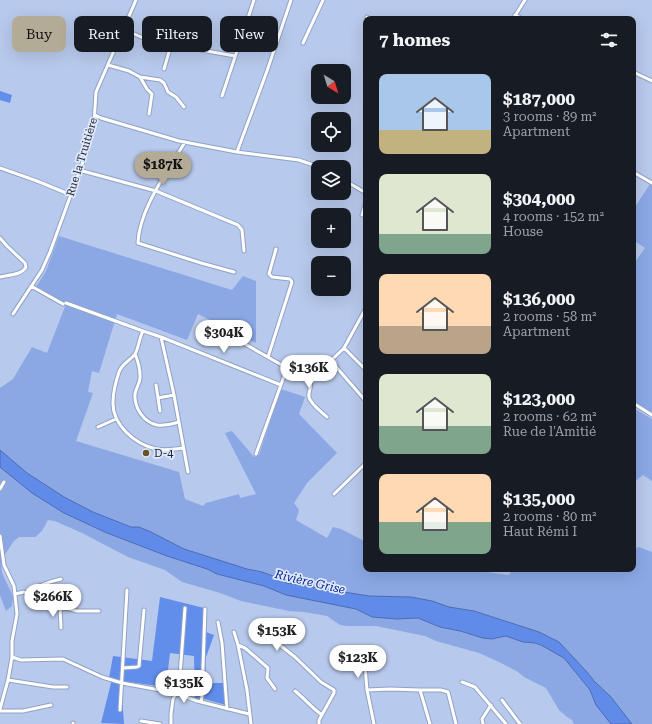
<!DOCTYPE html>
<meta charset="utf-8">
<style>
:root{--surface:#171b24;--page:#20242c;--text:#f1f3f6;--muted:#9ea1a6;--accent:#b4ab97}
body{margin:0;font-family:"Roboto Serif",serif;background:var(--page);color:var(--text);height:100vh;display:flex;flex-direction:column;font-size:15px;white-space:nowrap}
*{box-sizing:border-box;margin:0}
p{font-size:13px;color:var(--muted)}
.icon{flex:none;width:22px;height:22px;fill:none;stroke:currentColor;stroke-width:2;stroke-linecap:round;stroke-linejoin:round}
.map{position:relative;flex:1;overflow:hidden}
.sheet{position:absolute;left:363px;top:16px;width:273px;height:556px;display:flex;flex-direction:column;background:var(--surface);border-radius:8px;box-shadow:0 4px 16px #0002}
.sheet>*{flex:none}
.top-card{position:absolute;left:12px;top:16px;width:291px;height:36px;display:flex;gap:8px}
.needle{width:26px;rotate:142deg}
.controls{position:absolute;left:311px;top:64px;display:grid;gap:8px}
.controls a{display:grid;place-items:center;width:40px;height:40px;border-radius:8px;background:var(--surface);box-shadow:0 4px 16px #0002;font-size:20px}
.price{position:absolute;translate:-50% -34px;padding:0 9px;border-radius:14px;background:#fff;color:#222;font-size:13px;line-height:26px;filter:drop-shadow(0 1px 2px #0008)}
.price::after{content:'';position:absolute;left:50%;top:24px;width:12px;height:9px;margin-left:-6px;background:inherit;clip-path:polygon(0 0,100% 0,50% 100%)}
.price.selected{background:var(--accent);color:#111}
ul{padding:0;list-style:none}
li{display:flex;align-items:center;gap:12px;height:100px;padding:0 16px}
li span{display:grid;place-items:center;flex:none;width:112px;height:80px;border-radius:8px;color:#555}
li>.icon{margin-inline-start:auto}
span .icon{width:48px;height:48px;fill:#fffc;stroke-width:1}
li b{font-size:17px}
h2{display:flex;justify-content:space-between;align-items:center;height:48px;padding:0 16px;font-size:17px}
.chip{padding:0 14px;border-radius:8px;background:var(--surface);box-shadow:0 4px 16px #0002;font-size:14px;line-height:36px}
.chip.selected{background:var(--accent);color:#111}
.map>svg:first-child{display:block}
</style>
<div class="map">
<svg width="652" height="724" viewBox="0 0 652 724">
<rect width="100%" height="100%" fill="#b7c9ec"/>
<path fill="#8ba8e5" d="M650 184 652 185V412L633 401V265L645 248 633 240V210Z
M59 236 232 290 243 276 256 281V343L198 314 187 340 117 314 99 373 92 371 88 392 93 393 76 441 179 472 185 499 203 506 206 503 239 494 240 498 256 494 225 433 232 431 254 457 259 455 281 389 305 397 299 414 337 453 307 483 294 503 299 510 296 520 327 538 333 527 341 529 366 542V569H463L509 575 513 569H633V548L635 549 639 547 652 552V724H632L611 697 594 681 587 672 559 642 539 632 474 611 449 607 411 597 369 596 287 583 276 577 262 572 247 569 184 549 151 532 139 527H132L93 512 64 497 27 473 0 450V388L13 379 32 347 47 353 66 304 36 287 46 271Z
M635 409 652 419V481L643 475 633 483V411Z
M0 467 32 493 64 513 107 533 167 556 207 569 217 574 264 586 286 595 356 609 372 617 397 619 418 618 440 627 460 631 483 638 495 639 506 636 523 642 535 643 541 645 564 658 590 690 593 698 611 724H574L572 720 567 717 559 710 546 688 524 677 518 672 499 662 479 653 436 641 425 636 376 626H347L340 625 327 616 304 612 289 611 241 601 220 593 182 582 165 570 128 557 82 533 55 521 48 520 42 531 35 537H19L14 541 1 560 2 573 13 596 12 606 6 611 0 595Z"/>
<path fill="#618deb" d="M0 91 12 95 10 103 0 100Z
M160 597 204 608 203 631 214 635 206 657 205 683H225L226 705 204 699 195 698 194 656 170 653 166 687 121 681 124 724 101 723 111 683 109 678 113 656 152 661Z"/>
<path fill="#608be9" stroke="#4c6cb2" d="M0 450 27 473 64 497 93 512 131 527H139L151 532 184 549 247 569 262 572 276 577 287 583 369 596 411 597 432 601 449 607 474 611 539 632 559 642 587 672 594 681 611 697 632 724H611L596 705 590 690 564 658 541 645 535 643 523 642 506 636 492 639 483 638 460 631 440 627 418 618 397 619 372 617 356 609 286 595 264 586 217 574 207 569 167 556 107 533 64 513 32 493 0 467Z"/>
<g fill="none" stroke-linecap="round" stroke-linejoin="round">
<g stroke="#91a2c4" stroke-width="5">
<path id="street" d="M515 15 523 19
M367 17 370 19
M513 19 525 0
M123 29 150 41 235 56
M303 43 323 0
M108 65 129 71 140 77 160 80 164 83 168 92 176 97 184 107
M164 69 171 45
M633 72 652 81
M140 77 147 89 152 94 149 114
M222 96 254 0
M95 115 101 118 179 141 237 152 299 160 319 167
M185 142C168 171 139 209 138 243L201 263 234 272
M237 152 267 71 291 0
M0 168 37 181 71 195
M79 170 156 191 238 225 242 230 244 251
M633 172 652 183
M344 180 366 193
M362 215 366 202
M0 238 7 246 25 263 26 267C22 275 8 275 0 277
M31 286 63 304
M66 303 143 331
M13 314 42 270 50 252 85 156 94 123 96 92 136 0
M208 323 287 368
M161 337 174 395 188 472
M344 348 366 370
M135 354C138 361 140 368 140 376 141 382 136 387 135 394 134 407 143 422 157 425 164 426 172 424 179 422
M268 357 292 282 290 279 272 277 269 274 276 249
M331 361 364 399
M310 381C312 388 308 391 309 397 310 404 322 412 327 417
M156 385 160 411
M158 398 174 395
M633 403 652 415
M98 427 116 419
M183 448C174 449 165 451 156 449 135 444 112 425 113 402 113 393 116 381 119 372 122 363 130 361 135 354 139 347 139 338 143 331L161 337 281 385
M256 454 287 368 310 381 344 348 366 308
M0 489 4 482
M334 494 366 463
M0 536 4 565 14 586 17 614 12 641V657L8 680 0 709
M26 593C37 586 48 582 61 579
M15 594 24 592 28 594 33 599 39 601 77 611H99
M60 607 61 628
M218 622 222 643 227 709
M262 631 295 657 321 682 334 690V693L319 720V724
M234 632 238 645 247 690 251 724
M238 645 245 648 268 668 267 678 275 689
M12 657 21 660 63 659 102 677 122 683 176 693 197 701 249 714
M365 666 367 690
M123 668 137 667 139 666 144 610
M8 680 53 687H67
M462 682 475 687 506 724
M420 690H441L448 692 456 724
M295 691C304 698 312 708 322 715
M502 700 520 724
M201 702 202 696 205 609
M120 710 127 590
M0 711H23L51 705
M141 721 160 724
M73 723V724
M171 724V714L173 699 179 689 185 608
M374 724 367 690 390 689 420 690 430 724
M483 724 482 719 491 705"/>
</g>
<use href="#street" stroke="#fff" stroke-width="3"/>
</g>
<circle fill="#695322" stroke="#e0e9fb" stroke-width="1.5" cx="146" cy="453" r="4"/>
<g text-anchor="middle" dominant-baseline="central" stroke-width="3.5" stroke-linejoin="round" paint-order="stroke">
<g font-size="11" fill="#1f2532" stroke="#e0e9fb">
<text transform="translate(82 157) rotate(-73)">Rue la Truitière</text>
</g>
<g font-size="11" fill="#1f2532" stroke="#e0e9fb" text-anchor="start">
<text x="154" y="453">D-4</text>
</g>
<g font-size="12" font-style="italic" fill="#03228f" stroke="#e0e9fb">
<text transform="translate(310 582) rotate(13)">Rivière Grise</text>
</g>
</g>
</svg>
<div class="controls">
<a><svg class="needle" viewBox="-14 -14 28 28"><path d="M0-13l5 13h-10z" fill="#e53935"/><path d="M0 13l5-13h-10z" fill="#9ea1a6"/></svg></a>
<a><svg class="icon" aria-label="locate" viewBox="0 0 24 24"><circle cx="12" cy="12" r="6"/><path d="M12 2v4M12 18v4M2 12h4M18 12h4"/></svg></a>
<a><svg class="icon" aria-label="layers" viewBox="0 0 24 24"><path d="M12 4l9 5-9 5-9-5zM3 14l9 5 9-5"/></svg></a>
<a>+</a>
<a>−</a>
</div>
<b class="price selected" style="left:163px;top:186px">$187K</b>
<b class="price" style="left:224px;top:354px">$304K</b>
<b class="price" style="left:309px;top:389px">$136K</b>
<b class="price" style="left:53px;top:618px">$266K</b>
<b class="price" style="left:277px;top:652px">$153K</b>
<b class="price" style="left:358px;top:679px">$123K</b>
<b class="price" style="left:184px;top:704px">$135K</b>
<div class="top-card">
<a class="chip selected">Buy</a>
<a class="chip">Rent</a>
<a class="chip">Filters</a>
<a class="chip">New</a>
</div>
<section class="sheet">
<h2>7 homes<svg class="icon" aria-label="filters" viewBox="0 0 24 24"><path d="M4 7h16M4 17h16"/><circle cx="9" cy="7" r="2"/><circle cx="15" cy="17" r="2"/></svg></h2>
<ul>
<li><span style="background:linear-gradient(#a9c7e8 70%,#c2b280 0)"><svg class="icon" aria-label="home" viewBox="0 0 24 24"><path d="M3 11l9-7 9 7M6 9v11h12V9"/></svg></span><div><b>$187,000</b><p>3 rooms · 89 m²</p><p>Apartment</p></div></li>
<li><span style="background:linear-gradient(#dfe7d0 75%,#7fa58c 0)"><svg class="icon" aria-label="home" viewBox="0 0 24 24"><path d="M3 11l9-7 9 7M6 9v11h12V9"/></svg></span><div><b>$304,000</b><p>4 rooms · 152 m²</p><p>House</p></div></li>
<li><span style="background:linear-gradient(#ffd9b3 65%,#b9a48a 0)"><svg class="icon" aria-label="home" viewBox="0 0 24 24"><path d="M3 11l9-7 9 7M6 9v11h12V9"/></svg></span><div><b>$136,000</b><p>2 rooms · 58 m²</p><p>Apartment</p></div></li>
<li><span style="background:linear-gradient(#dfe7d0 65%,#7fa58c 0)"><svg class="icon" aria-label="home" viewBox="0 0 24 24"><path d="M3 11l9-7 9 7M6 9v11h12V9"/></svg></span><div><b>$123,000</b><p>2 rooms · 62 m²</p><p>Rue de l'Amitié</p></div></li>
<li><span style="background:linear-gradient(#ffd9b3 60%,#7fa58c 0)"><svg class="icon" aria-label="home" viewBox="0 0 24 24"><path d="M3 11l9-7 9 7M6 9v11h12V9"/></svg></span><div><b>$135,000</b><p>2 rooms · 80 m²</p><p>Haut Rémi I</p></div></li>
</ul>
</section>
</div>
